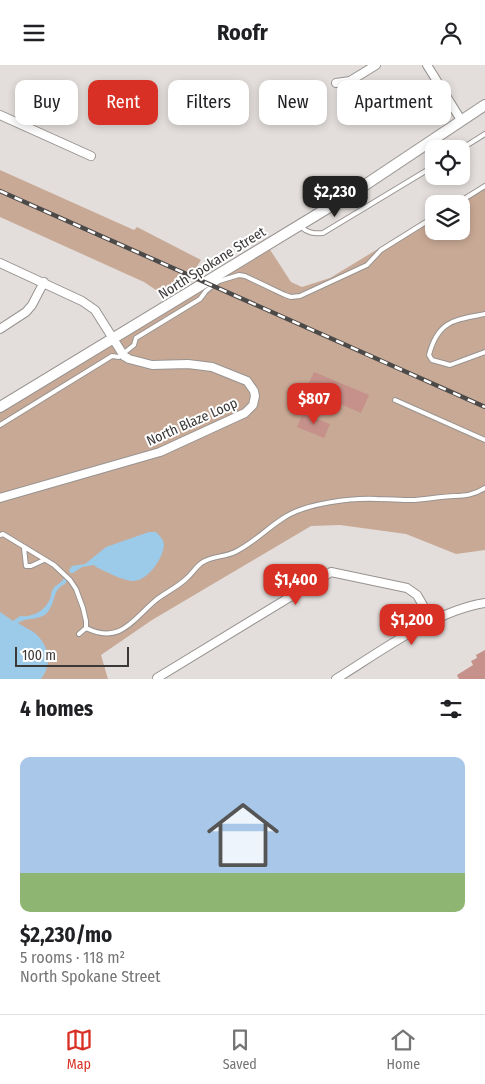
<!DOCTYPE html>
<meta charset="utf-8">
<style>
:root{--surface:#fff;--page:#f6f6f6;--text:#202124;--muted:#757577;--line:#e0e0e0;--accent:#d93025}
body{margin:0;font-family:"Fira Sans Condensed",sans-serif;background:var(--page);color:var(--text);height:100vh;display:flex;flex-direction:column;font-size:19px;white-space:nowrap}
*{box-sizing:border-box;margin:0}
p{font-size:16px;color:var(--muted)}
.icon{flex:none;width:28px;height:28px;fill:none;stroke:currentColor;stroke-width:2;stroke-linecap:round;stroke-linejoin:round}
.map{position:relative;height:614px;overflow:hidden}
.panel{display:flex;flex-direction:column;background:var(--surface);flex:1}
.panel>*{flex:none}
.hud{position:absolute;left:15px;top:15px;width:455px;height:45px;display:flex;gap:10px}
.buttons{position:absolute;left:425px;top:75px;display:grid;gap:10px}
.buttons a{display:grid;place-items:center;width:45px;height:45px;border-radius:10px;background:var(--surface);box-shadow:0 2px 8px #0003;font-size:25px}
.scale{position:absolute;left:15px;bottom:12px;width:114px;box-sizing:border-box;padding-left:5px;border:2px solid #3b3938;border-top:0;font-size:14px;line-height:18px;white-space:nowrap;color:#3b3938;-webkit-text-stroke:4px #fff;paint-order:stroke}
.price{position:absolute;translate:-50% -42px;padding:0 11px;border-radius:10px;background:var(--accent);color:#fff;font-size:16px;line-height:32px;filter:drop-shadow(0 1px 2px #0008)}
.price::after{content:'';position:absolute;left:50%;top:30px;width:15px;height:11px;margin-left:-8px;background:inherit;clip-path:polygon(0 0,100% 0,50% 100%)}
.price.on{background:#222;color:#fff}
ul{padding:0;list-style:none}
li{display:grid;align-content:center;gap:10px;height:265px;padding:0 20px}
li+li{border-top:1px solid var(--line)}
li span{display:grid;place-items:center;height:155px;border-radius:10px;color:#555}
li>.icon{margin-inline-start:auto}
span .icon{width:90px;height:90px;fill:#fffc;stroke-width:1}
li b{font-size:21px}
h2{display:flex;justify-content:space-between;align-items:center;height:60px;padding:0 20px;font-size:21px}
.tag{padding:0 18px;border-radius:10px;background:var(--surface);box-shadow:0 2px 8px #0003;font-size:18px;line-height:45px}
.tag.on{background:var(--accent);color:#fff}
header{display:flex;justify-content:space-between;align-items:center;height:65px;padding:0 20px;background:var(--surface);font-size:22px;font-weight:700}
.tab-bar{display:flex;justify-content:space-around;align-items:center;height:70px;border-top:1px solid var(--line);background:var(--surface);font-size:14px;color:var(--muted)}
.tab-bar a{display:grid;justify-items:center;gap:2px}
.tab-bar .on{color:var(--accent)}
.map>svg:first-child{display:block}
</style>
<header><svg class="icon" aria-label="menu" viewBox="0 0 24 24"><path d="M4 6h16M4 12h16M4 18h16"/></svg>Roofr<svg class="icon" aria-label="person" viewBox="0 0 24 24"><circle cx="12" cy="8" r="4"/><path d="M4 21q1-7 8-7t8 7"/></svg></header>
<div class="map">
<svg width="485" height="614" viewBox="0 0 485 614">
<rect width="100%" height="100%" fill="#e3dedb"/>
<path fill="#c8a995" d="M0 105 134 165 137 162 201 195C189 216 179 220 156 225L144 217 0 152Z
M485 119V485L456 489 406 469 340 460 311 461 152 555 101 590 108 614H0V342L267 180 291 217 302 222 330 213 434 150V166H461V139H452Z"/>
<path fill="#9ccae9" d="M149 467H156C160 471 164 475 164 480 163 494 147 517 132 516 121 515 107 507 96 502L94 500 82 502 73 508H70L69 505 72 501 85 499 106 482Z
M64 513 67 515 65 519C51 526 57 536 47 548 39 556 26 552 18 558 22 561 27 563 32 566 48 577 54 598 41 614H0V547L13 556 20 551C31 553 45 546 50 534 52 529 50 529 53 524 56 519 61 519 64 513Z"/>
<path fill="#c6918a" d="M314 307 369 330 361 348 306 324Z
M303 348 330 359 324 373 297 362Z
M485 585V614H459L457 610 473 600 471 596 477 593 476 590Z"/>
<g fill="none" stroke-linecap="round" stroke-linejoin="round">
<g stroke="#989390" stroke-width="6">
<path id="lane" d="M461 84 485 69
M456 139 485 121
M301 162C308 168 314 169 323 168L434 101
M485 249C455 255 438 255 429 290L432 295 450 300 485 287
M395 335 485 375
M0 360 112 291 119 292 134 280 136 273 200 234 206 226 219 216 239 210 245 211 285 230 291 232 300 231 367 200 381 185 434 152
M0 470 3 469 54 500 70 515 76 524 83 543 86 556V563L79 569
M24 483 26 501H31L44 495
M86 563C121 580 133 554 156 535 166 527 178 522 187 513 193 508 196 501 203 497 212 491 225 492 235 487 254 478 267 463 285 452 307 438 351 433 377 434 388 434 400 435 411 435 421 435 431 433 441 432 459 430 469 433 485 423"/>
</g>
<g stroke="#989390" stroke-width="10">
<path id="street" d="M427 0 461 55
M336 18 350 16 376 0
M0 50 91 91
M0 198 82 236 95 245 124 291 129 294 152 300 188 299 212 302 247 316 254 326 255 331 253 340 245 348 160 387 0 433
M0 264 26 247 32 240 44 217
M158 614 157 613 331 507 407 523 417 530 432 556
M336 614C380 587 434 546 485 538"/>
</g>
<g stroke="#989390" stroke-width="12">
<path id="secondary" d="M0 342 359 124 485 40"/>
</g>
<use href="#lane" stroke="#fff" stroke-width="4"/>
<use href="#street" stroke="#fff" stroke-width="8"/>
<use href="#secondary" stroke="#fff" stroke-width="10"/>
<g stroke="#4c4a49" stroke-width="4.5">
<path id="rail" d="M0 126 485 342"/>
</g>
<use href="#rail" stroke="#fff" stroke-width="2.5" stroke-dasharray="8" stroke-linecap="butt"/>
</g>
<g text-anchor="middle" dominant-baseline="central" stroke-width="4" stroke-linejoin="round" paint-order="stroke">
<g font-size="14" fill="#3b3938" stroke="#fff">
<text transform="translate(212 198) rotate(-32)">North Spokane Street</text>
<text transform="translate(192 357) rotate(-24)">North Blaze Loop</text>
</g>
</g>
</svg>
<div class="buttons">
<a><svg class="icon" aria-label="locate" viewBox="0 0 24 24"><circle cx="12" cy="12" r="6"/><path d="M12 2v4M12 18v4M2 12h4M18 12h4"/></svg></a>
<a><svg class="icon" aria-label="layers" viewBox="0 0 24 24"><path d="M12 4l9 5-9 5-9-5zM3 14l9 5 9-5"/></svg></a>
</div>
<div class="scale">100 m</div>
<b class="price on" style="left:335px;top:153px">$2,230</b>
<b class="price" style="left:314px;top:360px">$807</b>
<b class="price" style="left:296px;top:541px">$1,400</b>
<b class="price" style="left:412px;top:581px">$1,200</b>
<div class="hud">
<a class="tag">Buy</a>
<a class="tag on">Rent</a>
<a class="tag">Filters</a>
<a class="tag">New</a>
<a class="tag">Apartment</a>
</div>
</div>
<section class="panel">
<h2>4 homes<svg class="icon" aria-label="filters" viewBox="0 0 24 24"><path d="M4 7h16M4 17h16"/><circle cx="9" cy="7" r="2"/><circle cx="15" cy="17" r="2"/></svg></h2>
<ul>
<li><span style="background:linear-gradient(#a9c7e8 75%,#8fb573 0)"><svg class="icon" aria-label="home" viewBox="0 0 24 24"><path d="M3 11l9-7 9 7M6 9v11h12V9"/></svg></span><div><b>$2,230/mo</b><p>5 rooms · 118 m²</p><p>North Spokane Street</p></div></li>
</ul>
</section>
<nav class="tab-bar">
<a class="on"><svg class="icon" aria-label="map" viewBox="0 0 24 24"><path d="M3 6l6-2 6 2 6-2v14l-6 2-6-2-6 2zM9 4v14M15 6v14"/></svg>Map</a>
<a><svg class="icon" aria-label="saved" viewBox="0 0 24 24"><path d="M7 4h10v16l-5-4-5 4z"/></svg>Saved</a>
<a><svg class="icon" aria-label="home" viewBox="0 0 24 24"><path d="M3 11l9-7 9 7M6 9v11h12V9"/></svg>Home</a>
</nav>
